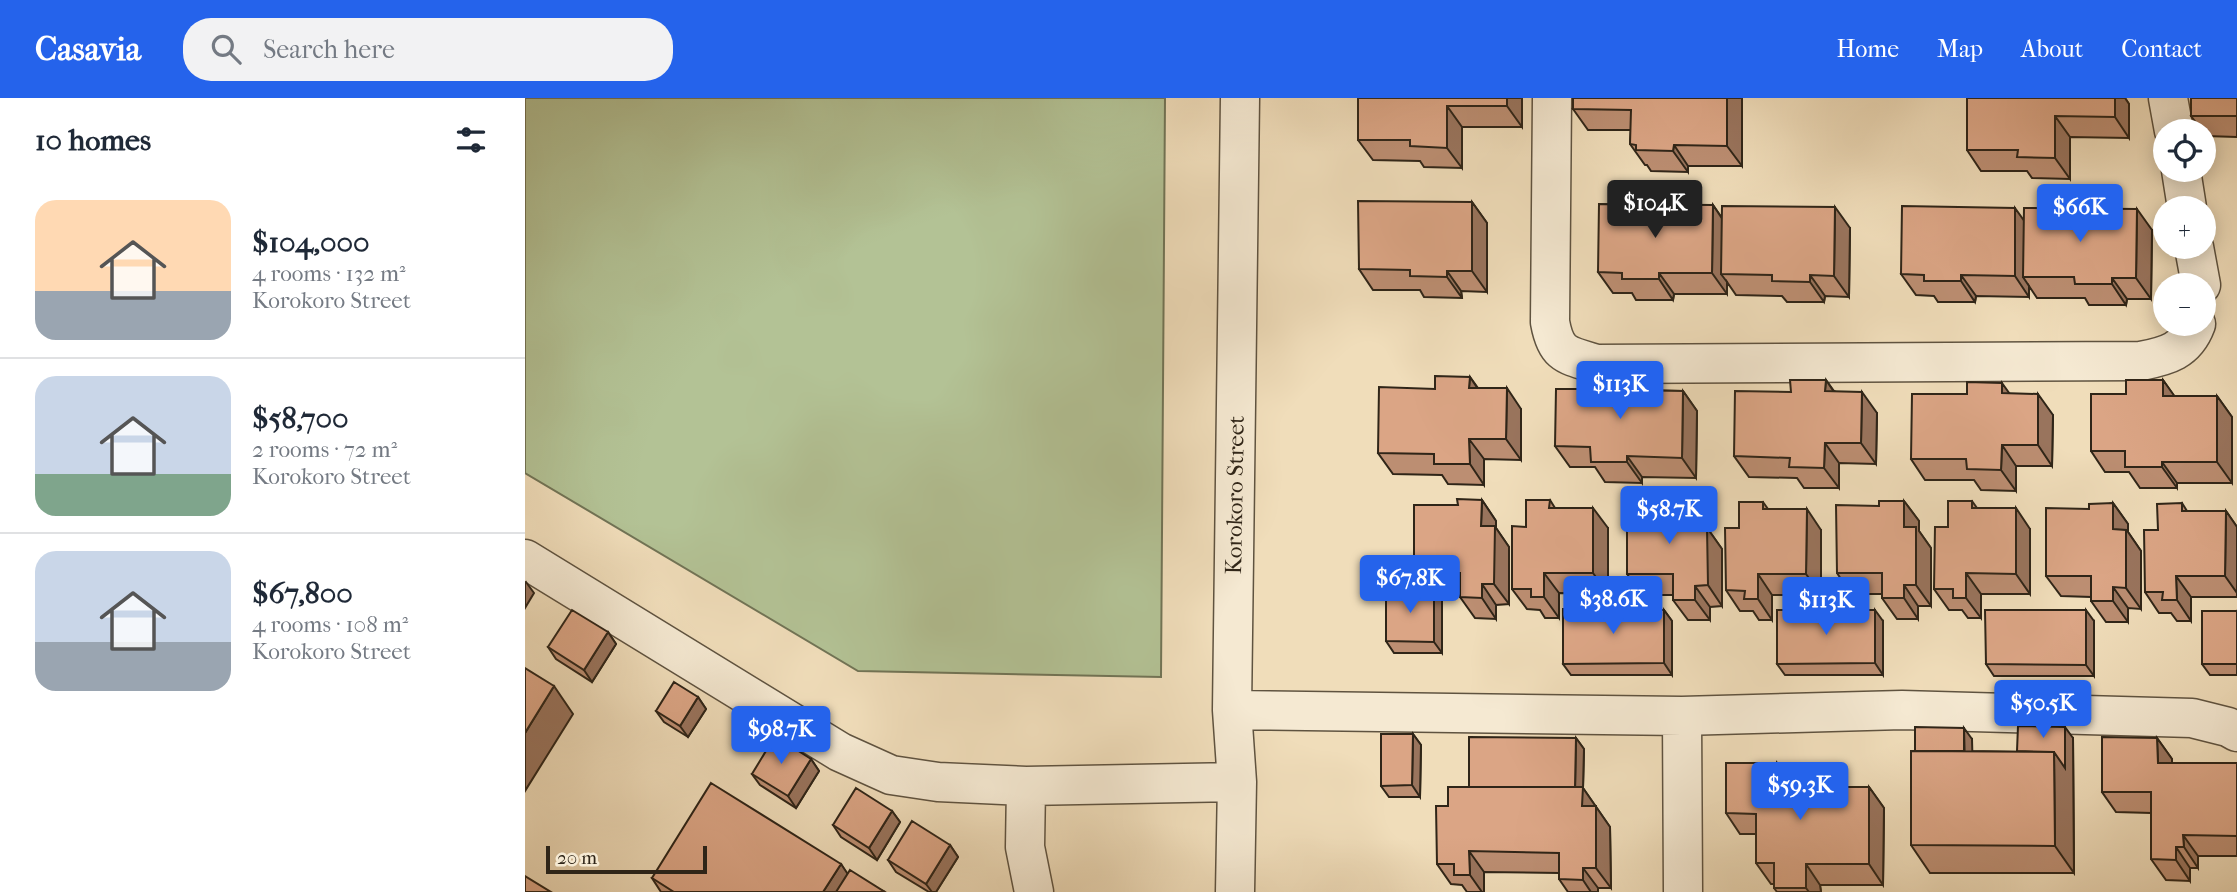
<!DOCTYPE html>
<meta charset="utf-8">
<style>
:root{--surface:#fff;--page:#f2f2f3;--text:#1f2937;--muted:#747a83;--line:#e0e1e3;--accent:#2563eb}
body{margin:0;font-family:"IM FELL French Canon",serif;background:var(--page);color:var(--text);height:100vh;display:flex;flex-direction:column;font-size:26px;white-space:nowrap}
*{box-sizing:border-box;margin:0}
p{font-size:23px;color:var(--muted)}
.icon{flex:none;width:38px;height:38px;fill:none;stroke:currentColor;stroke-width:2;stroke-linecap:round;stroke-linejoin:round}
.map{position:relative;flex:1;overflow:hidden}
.drawer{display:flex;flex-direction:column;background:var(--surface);width:525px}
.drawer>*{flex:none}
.buttons{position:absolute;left:1628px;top:21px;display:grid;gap:14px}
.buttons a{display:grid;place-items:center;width:63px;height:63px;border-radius:50%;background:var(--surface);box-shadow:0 4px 18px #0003;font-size:35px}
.scale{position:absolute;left:21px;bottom:18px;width:161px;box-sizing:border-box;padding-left:7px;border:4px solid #2f2518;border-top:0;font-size:19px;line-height:24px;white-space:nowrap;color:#2f2518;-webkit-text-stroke:5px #f5e9d2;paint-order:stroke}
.price{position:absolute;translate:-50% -60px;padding:0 16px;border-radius:7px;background:var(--accent);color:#fff;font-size:23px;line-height:46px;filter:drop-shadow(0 2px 4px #0008)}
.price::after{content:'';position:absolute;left:50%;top:42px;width:21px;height:16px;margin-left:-10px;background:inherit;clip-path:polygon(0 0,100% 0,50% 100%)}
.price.active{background:#222;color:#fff}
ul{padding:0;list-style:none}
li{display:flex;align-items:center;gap:21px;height:175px;padding:0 35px}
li+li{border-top:2px solid var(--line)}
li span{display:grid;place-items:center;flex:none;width:196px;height:140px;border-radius:21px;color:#555}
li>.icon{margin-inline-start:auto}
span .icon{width:84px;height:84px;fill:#fffc;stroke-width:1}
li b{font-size:30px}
h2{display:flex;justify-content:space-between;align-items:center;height:84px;padding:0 35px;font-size:30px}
header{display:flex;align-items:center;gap:42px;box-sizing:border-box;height:98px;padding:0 35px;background:var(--accent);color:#fff}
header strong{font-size:33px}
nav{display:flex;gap:38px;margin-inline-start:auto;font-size:24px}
.search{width:490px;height:63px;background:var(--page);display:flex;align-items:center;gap:18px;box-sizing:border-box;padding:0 24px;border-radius:28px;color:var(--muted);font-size:26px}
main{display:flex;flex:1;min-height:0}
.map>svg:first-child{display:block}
</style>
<header>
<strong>Casavia</strong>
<div class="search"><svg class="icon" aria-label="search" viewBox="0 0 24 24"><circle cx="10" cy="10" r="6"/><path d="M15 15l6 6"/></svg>Search here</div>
<nav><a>Home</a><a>Map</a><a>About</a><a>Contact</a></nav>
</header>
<main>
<section class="drawer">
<h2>10 homes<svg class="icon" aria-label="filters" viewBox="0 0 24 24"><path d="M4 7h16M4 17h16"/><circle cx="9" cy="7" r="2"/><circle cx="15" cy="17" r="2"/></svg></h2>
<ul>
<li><span style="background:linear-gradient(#ffd9b3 65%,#9aa5b1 0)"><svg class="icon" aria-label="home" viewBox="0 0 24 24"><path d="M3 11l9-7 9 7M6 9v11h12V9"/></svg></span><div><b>$104,000</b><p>4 rooms · 132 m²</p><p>Korokoro Street</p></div></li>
<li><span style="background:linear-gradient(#c9d6e8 70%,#7fa58c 0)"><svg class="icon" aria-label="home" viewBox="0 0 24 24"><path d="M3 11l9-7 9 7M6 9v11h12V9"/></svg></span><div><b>$58,700</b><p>2 rooms · 72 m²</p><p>Korokoro Street</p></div></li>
<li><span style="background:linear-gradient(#c9d6e8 65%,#9aa5b1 0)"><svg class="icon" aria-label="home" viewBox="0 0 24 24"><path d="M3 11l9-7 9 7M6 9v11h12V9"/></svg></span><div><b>$67,800</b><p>4 rooms · 108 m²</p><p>Korokoro Street</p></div></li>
</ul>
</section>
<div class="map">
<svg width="1712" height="794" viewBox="0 0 1712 794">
<rect width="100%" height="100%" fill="#f0ddba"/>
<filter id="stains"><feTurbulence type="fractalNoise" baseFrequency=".00286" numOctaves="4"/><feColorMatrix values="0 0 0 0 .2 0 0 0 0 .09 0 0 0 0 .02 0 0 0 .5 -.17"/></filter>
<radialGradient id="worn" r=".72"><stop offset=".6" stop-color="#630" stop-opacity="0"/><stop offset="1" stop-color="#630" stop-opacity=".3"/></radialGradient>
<path fill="#b3c295" stroke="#717456" stroke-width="2" d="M0 0H640L636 579 333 573 0 375Z"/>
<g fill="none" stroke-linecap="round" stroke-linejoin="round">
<g stroke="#5f5340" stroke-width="41">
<path id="street" d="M1027 0 1025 224C1031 257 1041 257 1072 266L1616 263C1642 258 1661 253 1671 226
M1643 0 1649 33
M1656 72 1662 110
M1669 149 1676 187
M0 461 315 654 366 677 413 684 501 688 712 684
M707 612 1157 618 1377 612 1667 620 1703 629 1712 634
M1157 618 1158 794
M501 688 500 749 509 794
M710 794 712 684 707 612 715 0"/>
</g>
<use href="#street" stroke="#f5e9d2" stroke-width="38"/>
</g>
<path fill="#bc8e72" stroke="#2f2518" stroke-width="2" d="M833 0H997V29H937V70L899 69 895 63 848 62 833 42Z
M1217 0V68H1163V74L1126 73 1122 67H1120L1105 46 1106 32H1063L1048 11Z
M1442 0H1600L1604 6V40L1545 39V81L1507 80 1502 73H1456L1442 52Z
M1712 0V39L1681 38 1666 18Z
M947 104 962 125V194L936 193 937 200 899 199 895 192H848L834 171Z
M1188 107 1197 120 1325 130 1324 199 1300 198 1299 204H1262L1257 198 1211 197 1202 184V196H1149L1148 202H1111L1107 195H1088L1073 174Z
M1499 122 1627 132 1626 201H1602L1601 207H1564L1560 200H1512L1504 188V199L1451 198 1450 204H1413L1409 198 1391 197 1376 176Z
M945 279 953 290 996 311V362L959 361V387L923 386 917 377 868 376 853 355 910 291Z
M1301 282 1309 293 1352 315 1351 366 1314 365V390H1279L1272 380 1224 379 1209 358 1266 294Z
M1638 282 1649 298H1692L1707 319V385H1652V390H1615L1604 374H1580L1566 353 1601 296Z
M1113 292 1158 293 1172 313 1171 380 1117 379V385L1080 384 1070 369H1045L1030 348Z
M1442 296H1485L1528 317 1527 368H1491V393L1456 392 1449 382H1400L1386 361Z
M957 402 971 423V430L984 449V506L971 507V521L950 520 935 499V496L912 495 917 502V555H869L861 543 901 491 889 475 933 407Z
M1025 402 1030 410 1083 430V496L1034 495V520H1020L1015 512 1002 511 987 491 1001 429Z
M1379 403 1394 423V433L1406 450V508H1393V521H1372L1357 500V496H1326L1312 475 1354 408Z
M1447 403 1452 410 1505 431V496H1456V520H1443L1437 512H1424L1409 491 1423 429Z
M1170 404 1185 425V434L1197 451V508L1185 509V522H1163L1148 502V497H1117L1102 476 1145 409Z
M1238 404 1243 411 1296 432V497H1247V522H1234L1228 513H1215L1201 492 1214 430Z
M1588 405 1603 426V434L1616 453V511L1603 510V524H1581L1566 503V499L1536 498 1521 478 1564 411Z
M1657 405 1662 413H1701L1712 429V499H1666V523H1652L1646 515H1634L1620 494 1633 432Z
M1139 512 1147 523V577H1046L1038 566Z
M1712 513V577H1685L1677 566Z
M1358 523V577H1260L1252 566Z
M1569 523V578H1469L1461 566Z
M83 534 91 546 67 584 31 561 23 549Z
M173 599 181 611 163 639 139 624 131 613Z
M888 636 896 647 895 699H864L856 688Z
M1051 640 1059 651 1058 690 1085 729 1086 790H1073V794H1043L1034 781V775L959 774V794H942L937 787 926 786 912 766 923 708Z
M1548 640 1549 775H1405L1386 747 1390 653 1447 641V653L1492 654Z
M1632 640 1647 661V665H1712V758H1673V770H1665V783L1641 782 1626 761V715L1591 714 1577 694Z
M286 661 294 673 271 710 235 687 227 676Z
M1252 665 1267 686V689H1344L1359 710 1358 787H1295L1296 794H1252L1249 790V786H1246L1231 765V736H1215L1201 715Z
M367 713 375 724 352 762 316 739 308 727Z
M425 747 433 759 411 794H404L371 774 363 762Z
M316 766 322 776 360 794H136L127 780Z"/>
<path fill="#99745d" stroke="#2f2518" stroke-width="2" d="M982 0H997V29L982 8Z
M1202 0H1217V68L1202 48Z
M1590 0H1600L1604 6V40L1590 19Z
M922 8 937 29V70L922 50Z
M1530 18 1545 39V81L1530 60Z
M1149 47 1163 68V74L1148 53Z
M947 104 962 125V194L947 173Z
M1188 107 1202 128 1196 176 1202 184V196L1187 175Z
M1310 109 1325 130 1324 199 1309 178Z
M1490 110 1505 131 1498 179 1504 188V199L1490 178Z
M1612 111 1627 132 1626 201 1611 180Z
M922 173 936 193 937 200 922 179Z
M1134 175 1149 196 1148 202 1134 181Z
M1285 177 1300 198 1299 204 1285 184Z
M1436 177 1451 198 1450 204 1436 183Z
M1587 180 1602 201 1601 207 1587 186Z
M1103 278 1118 298 1103 292Z
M945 279 959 300 944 290Z
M1301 282 1315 303 1300 293Z
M1638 282 1653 303 1638 298Z
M1477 285 1492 306 1477 295Z
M982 290 996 311V362L981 341Z
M1158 293 1172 313 1171 380 1157 360Z
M1337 294 1352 315 1351 366 1336 345Z
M1513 296 1528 317 1527 368 1513 347Z
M1692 298 1707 319V385L1692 364Z
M944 341 959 361V387L945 366Z
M1300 345 1314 365V390L1299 370Z
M1477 347 1491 368V393L1476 372Z
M1102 358 1117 379V385L1102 364Z
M1637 364 1652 385V390L1637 369Z
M957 402 971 423V430L984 449V506L969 486 956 428Z
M1379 403 1394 423V433L1406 450V508L1391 487 1379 429Z
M1170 404 1185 425V434L1197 451V508L1183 487 1170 430Z
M1588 405 1603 426V434L1616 453V511L1601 490 1588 431Z
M1068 410 1083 430V496L1068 475Z
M1491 410 1505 431V496L1491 476Z
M1282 411 1296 432V497L1281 476Z
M1701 413 1712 429V495L1700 478Z
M1019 475 1034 495V520L1019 499Z
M1441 475 1456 496V520L1441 500Z
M1233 476 1247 497V522L1233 501Z
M1651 478 1666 499V523L1652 502Z
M1 484 9 495 0 510V485Z
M957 486 971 507V521L957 500Z
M1379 487 1393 508V521L1379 500Z
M1170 488 1185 509V522L1170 502Z
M1588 489 1603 510V524L1588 503Z
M909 491 917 502V555L909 544Z
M1139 512 1147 523V577L1139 565Z
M1350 512 1358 523V577L1350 565Z
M1561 512 1569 523V578L1561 567Z
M83 534 91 546 67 584 59 572Z
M29 588 48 616 0 693V635Z
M173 599 181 611 163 639 155 628Z
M1540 629 1548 640 1549 775 1530 748 1529 654Z
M1439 630 1447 641 1448 680 1440 669Z
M888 636 896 647 895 699 887 687Z
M1051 640 1059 651 1058 690 1085 729 1086 790 1071 770 1050 694Z
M1632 640 1647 661V686L1633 665Z
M286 661 294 673 271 710 263 698Z
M1252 665 1267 686V710L1252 689Z
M1344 689 1359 710 1358 787 1344 766Z
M367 713 375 724 352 762 344 750Z
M1658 737 1673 758V770L1659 749Z
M425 747 433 759 411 794H407L401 786Z
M1651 749 1665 770V783L1651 762Z
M944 753 959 774V794H957L945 777Z
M316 766 335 794H298Z
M1281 766 1295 787 1296 794H1284L1281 790Z
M1058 770 1073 790V794H1066L1058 782Z"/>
<path fill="#dba585" stroke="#2f2518" stroke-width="2" d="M833 0H982V8H922V50L885 48V42H833Z
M1048 0H1202V48L1149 47 1148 53 1111 52V47L1105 46 1106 12 1048 11Z
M1442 0H1590V19L1530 18V60L1492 59 1493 52H1442Z
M1666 0H1712V18H1666Z
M833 103 947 104V173H922V179L885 178V172L834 171Z
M1074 106 1188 107 1187 175H1134V181H1097V175L1073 174Z
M1197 108 1310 109 1309 178 1285 177V184L1247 183V177L1196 176Z
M1377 108 1490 110V178L1436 177V183H1399V177L1376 176Z
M1499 110 1612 111 1611 180H1587V186H1550L1549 179H1498Z
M1066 277 1103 278V292L1158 293 1157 360 1102 358V364H1066L1065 349 1030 348 1031 291H1066Z
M910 278 945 279 944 290H982L981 341H944L945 366H909V356L853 355 854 289 910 291Z
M1265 282H1301L1300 293 1337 294 1336 345H1300L1299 370 1264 369 1265 360 1209 358 1210 293 1266 294Z
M1601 282H1638V298H1692V364H1637V369H1600V353H1566V296H1601Z
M1442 284 1477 285V295L1513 296V347H1477L1476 372 1442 371 1441 361H1386L1387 296H1442Z
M932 401 957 402 956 428H970L969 486H957V500L935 499V475H889V407H933Z
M1001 402H1025L1024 410H1068V475H1019V499H1006V491H987V428L1001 429Z
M1146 403 1170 404V430H1182L1183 487 1170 488V502H1148V476H1102V409H1145Z
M1354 403H1379V429H1391V487H1379V500H1357V475H1312L1311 407 1354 408Z
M1423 403H1447V410H1491V476L1441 475V500H1428V491H1409L1410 429H1423Z
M1214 404H1238V411H1282L1281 476H1233V501H1219L1220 493 1201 492 1200 430H1214Z
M1588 405V431L1601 432V490L1588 489V503H1566V478H1521V410L1564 411V406Z
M1657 405V413H1701L1700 478H1651L1652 502H1637L1638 494H1620L1619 432H1633L1632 406Z
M861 491H909V544L861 543Z
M1038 511 1139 512V565L1038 566Z
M47 512 83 534 59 572 23 549Z
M1252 512H1350V565L1252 566Z
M1460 512H1561V567L1461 566Z
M1677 513H1712V566H1677Z
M0 570 29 588 0 635Z
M149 584 173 599 155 628 131 613Z
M1493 628 1540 629V670L1529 654 1492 653Z
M1390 629 1439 630V653H1390Z
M856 636H888L887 687 856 688Z
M250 638 286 661 263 698 227 676Z
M944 639 1051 640 1050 689H944Z
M1577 639 1632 640 1633 665H1712V738L1658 737 1659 749H1651V762L1626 761V694H1577Z
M1386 653 1529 654 1530 748 1386 747Z
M1201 665H1252V689H1344V766H1281V790H1249V765H1231V716L1201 715Z
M186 685 316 766 298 794H149L127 780Z
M923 689H1058L1057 708H1071V770H1058V782L1034 781V755L944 753 945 777H929V766H912L911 708H923Z
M331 690 367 713 344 750 308 727Z
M387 723 425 747 401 786 363 762Z
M325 772 360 794H311Z
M0 778 26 794H0Z"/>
<g text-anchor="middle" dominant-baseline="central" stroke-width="6" stroke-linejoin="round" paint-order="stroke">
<g font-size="23" fill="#2f2518" stroke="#f5e9d2">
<text transform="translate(710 397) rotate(-89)">Korokoro Street</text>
</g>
</g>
<rect width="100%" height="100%" filter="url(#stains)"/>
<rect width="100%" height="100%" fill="url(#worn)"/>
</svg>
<div class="buttons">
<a><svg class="icon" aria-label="locate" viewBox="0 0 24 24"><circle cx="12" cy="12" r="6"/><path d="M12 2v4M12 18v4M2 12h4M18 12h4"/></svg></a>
<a>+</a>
<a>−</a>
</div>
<div class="scale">20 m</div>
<b class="price active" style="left:1130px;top:142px">$104K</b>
<b class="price" style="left:1555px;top:146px">$66K</b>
<b class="price" style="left:1095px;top:323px">$113K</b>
<b class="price" style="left:1144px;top:448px">$58.7K</b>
<b class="price" style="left:885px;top:517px">$67.8K</b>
<b class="price" style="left:1088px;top:538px">$38.6K</b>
<b class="price" style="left:1301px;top:539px">$113K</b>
<b class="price" style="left:1518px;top:642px">$50.5K</b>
<b class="price" style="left:256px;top:668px">$98.7K</b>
<b class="price" style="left:1275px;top:724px">$59.3K</b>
</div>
</main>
